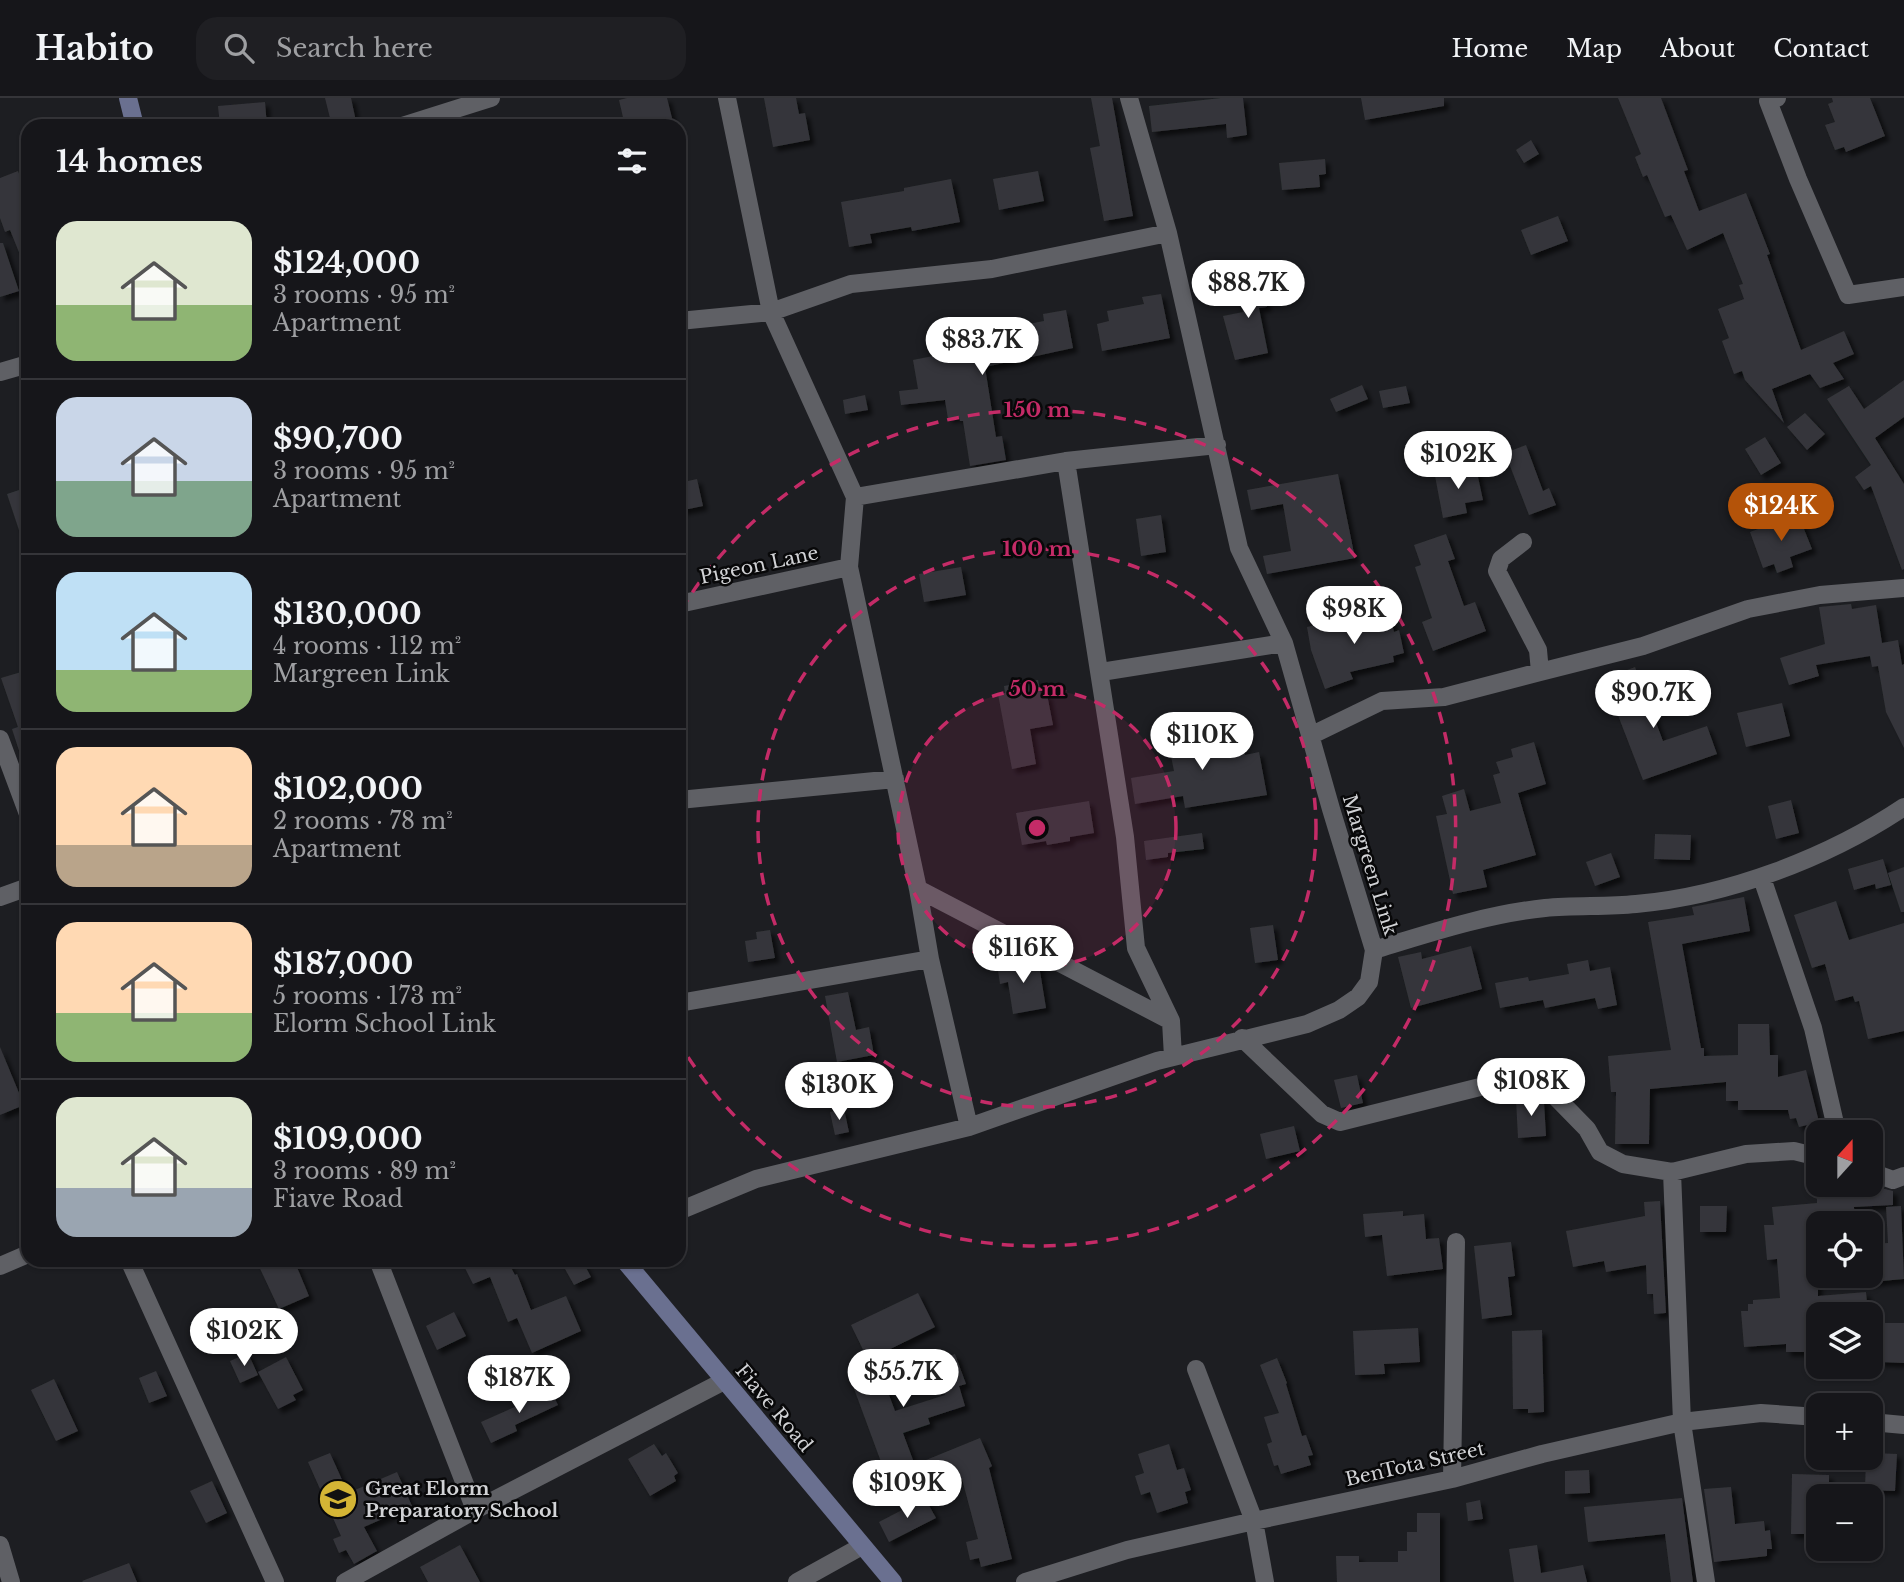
<!DOCTYPE html>
<meta charset="utf-8">
<style>
:root{--surface:#16161a;--page:#1f1f23;--text:#f1f3f6;--muted:#9e9fa2;--line:#353539;--accent:#b45309}
body{margin:0;font-family:"Libre Baskerville",serif;background:var(--page);color:var(--text);height:100vh;display:flex;flex-direction:column;font-size:26px;white-space:nowrap}
*{box-sizing:border-box;margin:0}
p{font-size:23px;color:var(--muted)}
.icon{flex:none;width:38px;height:38px;fill:none;stroke:currentColor;stroke-width:2;stroke-linecap:round;stroke-linejoin:round}
.map{position:relative;flex:1;overflow:hidden}
.details{position:absolute;left:21px;top:21px;width:665px;height:1148px;display:flex;flex-direction:column;background:var(--surface);border-radius:21px;box-shadow:0 2px 5px #0004,0 0 0 2px var(--line)}
.details>*{flex:none}
.needle{width:46px;rotate:21deg}
.tools{position:absolute;left:1806px;top:1022px;display:grid;gap:14px}
.tools a{display:grid;place-items:center;width:77px;height:77px;border-radius:14px;background:var(--surface);box-shadow:0 2px 5px #0004,0 0 0 2px var(--line);font-size:35px}
.price{position:absolute;translate:-50% -60px;padding:0 16px;border-radius:24px;background:#fff;color:#222;font-size:23px;line-height:46px;filter:drop-shadow(0 2px 4px #0008)}
.price::after{content:'';position:absolute;left:50%;top:42px;width:21px;height:16px;margin-left:-10px;background:inherit;clip-path:polygon(0 0,100% 0,50% 100%)}
.price.selected{background:var(--accent);color:#fff}
ul{padding:0;list-style:none}
li{display:flex;align-items:center;gap:21px;height:175px;padding:0 35px}
li+li{border-top:2px solid var(--line)}
li span{display:grid;place-items:center;flex:none;width:196px;height:140px;border-radius:21px;color:#555}
li>.icon{margin-inline-start:auto}
span .icon{width:84px;height:84px;fill:#fffc;stroke-width:1}
li b{font-size:30px}
h2{display:flex;justify-content:space-between;align-items:center;height:84px;padding:0 35px;font-size:30px}
header{display:flex;align-items:center;gap:42px;box-sizing:border-box;height:98px;padding:0 35px;background:var(--surface);border-bottom:2px solid var(--line)}
header strong{font-size:33px}
nav{display:flex;gap:38px;margin-inline-start:auto;font-size:24px}
.search{width:490px;height:63px;background:var(--page);display:flex;align-items:center;gap:18px;box-sizing:border-box;padding:0 24px;border-radius:21px;color:var(--muted);font-size:26px}
.map>svg:first-child{display:block}
</style>
<header>
<strong>Habito</strong>
<div class="search"><svg class="icon" aria-label="search" viewBox="0 0 24 24"><circle cx="10" cy="10" r="6"/><path d="M15 15l6 6"/></svg>Search here</div>
<nav><a>Home</a><a>Map</a><a>About</a><a>Contact</a></nav>
</header>
<div class="map">
<svg width="1904" height="1484" viewBox="0 0 1904 1484">
<defs>
<filter id="shadow"><feDropShadow dx="4.5" dy="4.5" stdDeviation="2" flood-color="#0009"/></filter>
</defs>
<rect width="100%" height="100%" fill="#1d1e22"/>
<path fill="#35363a" filter="url(#shadow)" d="M325 0H351L357 28H332Z
M627 0H667L674 28H625L619 2Z
M764 0H796L799 16 805 15 810 42 773 49Z
M1091 0H1112L1133 118 1104 123 1090 50 1100 48Z
M1221 0H1243L1247 37 1227 40 1226 26 1152 34 1149 8Z
M1361 0H1444V8L1365 22Z
M1618 0H1661L1688 72 1684 73 1699 113 1746 95 1770 156 1767 157 1801 252 1844 233 1854 256 1833 265 1844 281 1820 290 1810 276 1772 291 1784 325 1745 282 1742 273 1734 276 1722 243 1729 240 1718 211 1744 201 1739 187 1743 186 1723 135 1687 152 1671 117 1665 119 1647 77 1643 79 1635 59 1641 56Z
M1832 0H1870L1885 38 1846 54 1844 49 1835 52 1825 27 1835 24 1828 6 1833 4Z
M265 4 267 28H220L218 8Z
M1531 42 1539 56 1524 65 1516 52Z
M1325 61 1326 76 1319 77 1320 89 1282 92 1279 65Z
M18 73 28 99 27 174 10 132 5 134 0 120V80Z
M1038 73 1044 103 999 112 993 81Z
M951 81 960 124 912 133 911 129 870 136 872 145 849 149 841 104 904 93V90Z
M1558 118 1568 143 1531 157 1521 132Z
M0 145H3L19 193 0 199Z
M1261 175 1267 209 1259 210 1268 255 1235 262 1223 218 1243 214 1237 179Z
M1161 196 1170 240 1102 253 1097 226 1109 223 1107 213 1144 206 1142 199Z
M1066 212 1073 250 985 269 996 339 1002 338 1006 362 970 368 963 323H960L959 319 948 321 945 302 901 307 899 293 918 291 913 262 933 258 931 245 1014 232 1013 229 1044 223 1043 216Z
M1904 282V319L1875 340 1904 386V471L1902 472 1871 388 1864 392 1855 379 1871 367 1827 301 1849 288 1864 311Z
M1362 287 1368 301 1336 314 1330 301Z
M1406 288 1410 305 1383 310 1379 293Z
M865 297 868 312 845 316 843 302Z
M1805 315 1825 336 1807 352 1787 329Z
M1765 339 1781 365 1761 377 1745 351Z
M1526 347 1543 393 1549 390 1556 407 1529 417 1505 355Z
M1476 370 1483 402 1465 405 1467 415 1443 420 1435 378Z
M1338 376 1355 460 1267 476 1263 458 1291 453 1283 406 1251 412 1247 392Z
M697 381 703 408 679 413V385Z
M28 389V449L25 450 7 396Z
M1798 416 1812 451 1790 459 1793 469 1777 475 1774 466 1763 470 1750 434Z
M1161 417 1166 454 1141 458 1136 421Z
M1446 436 1455 461 1448 463 1464 508 1475 504 1486 533 1433 553 1422 524 1432 520 1415 469 1421 467 1414 447Z
M961 469 966 497 924 504 919 476Z
M1851 506 1852 511 1876 507 1882 545 1898 542 1902 567 1904 566V650L1886 614 1878 568 1872 569 1870 558 1816 567 1819 578 1789 587 1780 560 1825 546 1819 509Z
M1389 511 1394 534 1399 532 1404 555 1393 558 1394 564 1350 574 1353 581 1325 591 1311 552 1307 529Z
M1635 569 1663 643 1707 628 1717 656 1643 682 1604 581Z
M28 572V671H25L12 631 18 629 1 580Z
M1038 582 1041 597 1047 596 1053 627 1030 631 1036 666 1012 671 998 596 1005 595 1004 588Z
M1782 605 1790 638 1746 649 1737 615Z
M1201 620 1208 658 1244 650 1245 657 1259 654 1267 697 1185 710 1183 698 1135 706 1131 680 1174 673 1167 638 1173 637 1171 626Z
M1534 644 1546 686 1518 695 1536 757 1483 772 1487 789 1453 796 1436 718 1447 716 1442 698 1464 691 1470 713 1501 705 1493 677 1500 675 1496 664 1513 659 1511 651Z
M1791 702 1799 735 1776 741 1768 708Z
M1089 703 1094 735 1070 739V743L1047 747 1046 743 1022 747 1016 715Z
M1202 735 1204 751 1168 755V759L1146 762 1144 743Z
M1655 736 1691 737 1690 762 1654 761Z
M1611 755 1620 779 1595 788 1586 764Z
M1883 761 1891 787 1876 791 1875 786 1854 792 1848 771Z
M1904 769V814H1901L1888 775Z
M1744 799 1750 833 1682 846 1701 950H1704V958L1738 957V926H1769L1770 957H1778V979L1806 972 1819 1024 1799 1029 1796 1020 1790 1021 1788 1012H1738V1003H1726V984L1650 991 1649 1046H1615L1616 994H1611L1608 958 1671 952 1648 824 1694 817 1692 809Z
M1836 803 1849 842 1904 825V933L1868 941 1859 903 1855 904 1853 898 1835 903 1825 866 1812 870 1794 817Z
M1273 827 1278 862 1255 865 1250 830Z
M770 832 775 860 748 864 745 843 757 841 756 834Z
M1471 848 1482 891 1411 910 1398 859 1421 854 1422 861Z
M1028 861 1039 867 1046 910 1013 916 1008 884 1000 886 997 866Z
M1588 862 1590 873 1610 869 1617 907 1598 911 1595 900 1545 910 1543 902 1500 910 1495 885 1528 879 1529 883 1569 876 1567 866Z
M848 894 856 932 869 929 874 957 837 964 825 898Z
M0 949 24 1007 0 1017Z
M1357 977 1363 1005 1341 1010 1334 982Z
M1540 999 1544 1004 1546 1038 1518 1040 1516 1001Z
M844 1011 849 1034 835 1037 830 1014Z
M1294 1028 1300 1053 1266 1061 1260 1036Z
M1885 1091 1893 1093V1107L1854 1109 1855 1125H1818V1198L1866 1194 1868 1216H1818V1254H1786V1246L1744 1249 1741 1213H1748V1206H1753V1202L1780 1200 1777 1161 1767 1162 1764 1127H1774L1772 1109 1817 1105V1099L1846 1097 1845 1093Z
M1660 1103 1666 1215 1654 1216 1653 1196H1647L1646 1167 1606 1174 1604 1163 1573 1169 1566 1133 1645 1118 1644 1104Z
M1700 1108H1727L1726 1134H1700Z
M1901 1108 1904 1181 1871 1184V1146L1888 1145 1886 1109Z
M1403 1113V1118L1424 1116 1426 1141 1439 1140 1443 1171 1387 1178 1382 1137 1365 1139 1363 1116Z
M1511 1144 1515 1178 1508 1179 1512 1217 1482 1221 1474 1148Z
M256 1162H294L309 1198 279 1211Z
M461 1162H507L515 1177 517 1176 531 1212 566 1198 581 1233 532 1255 517 1220 508 1224 490 1179 473 1186Z
M560 1162H582L591 1179 574 1187Z
M918 1195 935 1229 868 1262 851 1227Z
M454 1214 466 1238 437 1252 426 1228Z
M1880 1225H1904V1265L1879 1264Z
M1418 1230 1420 1264 1384 1266 1385 1276 1355 1277 1353 1233Z
M1542 1232 1544 1314 1528 1315V1311H1513L1512 1233Z
M248 1255 258 1277 240 1285 230 1263Z
M955 1256 966 1286 959 1288 965 1308 928 1320 930 1326 903 1335 913 1362 884 1372 849 1277 878 1267 895 1313 945 1297 933 1264Z
M286 1259 303 1292 293 1297 296 1302 278 1311 258 1274Z
M1277 1260 1287 1285 1286 1286 1302 1338 1306 1337 1313 1357 1308 1358 1311 1367 1281 1376 1278 1367 1274 1368 1267 1346 1272 1344 1264 1319 1279 1315 1260 1267Z
M156 1273 167 1298 149 1305 139 1280Z
M54 1281 78 1333 56 1343 31 1292Z
M549 1289 558 1307 515 1327 517 1333 491 1345 481 1324 526 1304 524 1300Z
M980 1340 992 1368 989 1370 1012 1461 981 1469 979 1460 970 1462 966 1444 978 1441 962 1381 917 1400 904 1371Z
M654 1346 662 1358 666 1355 678 1375 674 1378 676 1383 650 1398 628 1361Z
M1169 1346 1177 1372 1184 1370 1191 1392 1185 1394 1188 1405 1157 1415 1150 1394 1141 1397 1135 1378 1144 1375 1138 1356Z
M330 1355 348 1395 397 1374 412 1408 364 1429 377 1453 354 1466 346 1452 339 1455 333 1441 341 1438 308 1364Z
M1871 1355 1897 1356 1895 1393 1865 1392 1866 1360H1871Z
M1589 1372 1590 1395 1565 1396V1373Z
M1792 1376 1829 1377V1398H1818V1436H1791Z
M212 1383 227 1415 206 1425 190 1393Z
M1731 1389 1735 1426 1764 1423 1765 1433 1770 1432 1772 1451H1767V1458L1714 1464 1704 1391Z
M925 1400 936 1420 889 1444 879 1424Z
M1682 1400 1693 1484H1671L1665 1436 1588 1444 1584 1409Z
M1480 1402 1483 1421 1468 1423 1466 1405Z
M1417 1415H1440V1484H1337L1336 1458H1359V1464H1398V1453H1407V1434H1417Z
M460 1447 480 1484H428L420 1469Z
M1537 1447 1541 1475 1583 1467 1587 1484H1514L1509 1451Z
M129 1465 137 1484H83L82 1483Z"/>
<g fill="none" stroke-linecap="round" stroke-linejoin="round">
<path stroke="#5f6065" stroke-width="18" d="M727 0 771 214 855 399 849 469 918 791 930 861 969 1029
M1777 0 1768 3 1798 81 1848 197 1904 189
M402 28 491 0
M679 223 771 214 851 186 992 171 1168 135
M0 274 28 266
M1066 363 1125 739 1136 850 1171 923 1173 959
M855 399 1066 363 1217 347
M1523 444 1501 461 1497 473 1538 552 1540 574
M679 506 849 469
M1101 574 1284 545
M1310 638 1382 603 1444 599 1540 574 1643 548 1748 511 1820 497 1904 490
M0 641 28 716
M679 702 895 681
M1762 780 1813 930 1837 1034
M918 791 1171 923
M0 799 28 789
M1374 852C1430 835 1487 816 1545 810 1575 807 1606 809 1636 806 1727 798 1828 760 1904 709
M679 905 930 861
M1242 940 1322 1016 1340 1024 1484 988 1544 987 1587 1031 1600 1054 1623 1066 1672 1074 1746 1056 1794 1053 1818 1059
M1672 1074 1682 1324 1706 1484
M1871 1074 1893 1082 1904 1078
M679 1113 756 1081 969 1029 1157 963 1307 926 1339 912 1358 899 1369 884 1374 852 1331 711 1284 545 1239 450 1168 135 1129 0
M129 1162 275 1484
M378 1162 475 1412
M0 1168 28 1156
M1196 1271 1254 1423 1265 1484
M1871 1324 1904 1327
M1452 1381 1456 1144
M0 1447 11 1484
M345 1484 475 1412 724 1283
M797 1484 862 1448
M1025 1484 1127 1452 1254 1423 1452 1381 1542 1356 1682 1324 1761 1315 1818 1319"/>
<path stroke="#6a7090" stroke-width="18" d="M128 0 135 28
M624 1162 893 1484"/>
</g>
<circle cx="1037" cy="730" r="139" fill="#c42b67" fill-opacity=".12"/>
<g fill="none" stroke="#c42b67" stroke-width="3.5" stroke-dasharray="12 9">
<circle cx="1037" cy="730" r="139"/>
<circle cx="1037" cy="730" r="279"/>
<path d="M681 512A418 418 0 1 1 681 948"/>
</g>
<defs>
<g id="school-disc" transform="scale(2.0125)"><circle r="9.5" fill="#d4b535" stroke="#080809"/><path d="M0-5L7-2L0 1L-7-2ZM-4 1L0 2.5L4 1V4Q0 6-4 4Z" fill="#111"/></g>
</defs>
<g fill-rule="evenodd">
<use href="#school-disc" x="338" y="1401"/>
</g>
<g text-anchor="middle" dominant-baseline="central" stroke-width="5" stroke-linejoin="round" paint-order="stroke">
<g font-size="19" fill="#d1d2d5" stroke="#080809">
<text transform="translate(759 467) rotate(-12)">Pigeon Lane</text>
<text transform="translate(1370 767) rotate(73)">Margreen Link</text>
<text transform="translate(774 1310) rotate(50)">Fiave Road</text>
<text transform="translate(1415 1366) rotate(-13)">BenTota Street</text>
</g>
<g font-size="19" font-weight="bold" fill="#d1d2d5" stroke="#080809" text-anchor="start">
<text x="365" y="1390">Great Elorm<tspan x="365" dy="22">Preparatory School</tspan></text>
</g>
</g>
<circle cx="1037" cy="730" r="10" fill="#c42b67" stroke="#080809" stroke-width="3.5"/>
<g font-size="21" text-anchor="middle" font-weight="bold" fill="#c42b67" stroke="#080809" stroke-width="5" stroke-linejoin="round" paint-order="stroke">
<text x="1037" y="319">150 m</text>
<text x="1037" y="458">100 m</text>
<text x="1037" y="598">50 m</text>
</g>
</svg>
<div class="tools">
<a><svg class="needle" viewBox="-14 -14 28 28"><path d="M0-13l5 13h-10z" fill="#e53935"/><path d="M0 13l5-13h-10z" fill="#9e9fa2"/></svg></a>
<a><svg class="icon" aria-label="locate" viewBox="0 0 24 24"><circle cx="12" cy="12" r="6"/><path d="M12 2v4M12 18v4M2 12h4M18 12h4"/></svg></a>
<a><svg class="icon" aria-label="layers" viewBox="0 0 24 24"><path d="M12 4l9 5-9 5-9-5zM3 14l9 5 9-5"/></svg></a>
<a>+</a>
<a>−</a>
</div>
<b class="price" style="left:1248px;top:222px">$88.7K</b>
<b class="price" style="left:982px;top:279px">$83.7K</b>
<b class="price" style="left:1458px;top:393px">$102K</b>
<b class="price selected" style="left:1781px;top:445px">$124K</b>
<b class="price" style="left:1354px;top:548px">$98K</b>
<b class="price" style="left:1653px;top:632px">$90.7K</b>
<b class="price" style="left:1202px;top:674px">$110K</b>
<b class="price" style="left:1023px;top:887px">$116K</b>
<b class="price" style="left:1531px;top:1020px">$108K</b>
<b class="price" style="left:839px;top:1024px">$130K</b>
<b class="price" style="left:244px;top:1270px">$102K</b>
<b class="price" style="left:903px;top:1311px">$55.7K</b>
<b class="price" style="left:519px;top:1317px">$187K</b>
<b class="price" style="left:907px;top:1422px">$109K</b>
<section class="details">
<h2>14 homes<svg class="icon" aria-label="filters" viewBox="0 0 24 24"><path d="M4 7h16M4 17h16"/><circle cx="9" cy="7" r="2"/><circle cx="15" cy="17" r="2"/></svg></h2>
<ul>
<li><span style="background:linear-gradient(#dfe7d0 60%,#8fb573 0)"><svg class="icon" aria-label="home" viewBox="0 0 24 24"><path d="M3 11l9-7 9 7M6 9v11h12V9"/></svg></span><div><b>$124,000</b><p>3 rooms · 95 m²</p><p>Apartment</p></div></li>
<li><span style="background:linear-gradient(#c9d6e8 60%,#7fa58c 0)"><svg class="icon" aria-label="home" viewBox="0 0 24 24"><path d="M3 11l9-7 9 7M6 9v11h12V9"/></svg></span><div><b>$90,700</b><p>3 rooms · 95 m²</p><p>Apartment</p></div></li>
<li><span style="background:linear-gradient(#bfe0f5 70%,#8fb573 0)"><svg class="icon" aria-label="home" viewBox="0 0 24 24"><path d="M3 11l9-7 9 7M6 9v11h12V9"/></svg></span><div><b>$130,000</b><p>4 rooms · 112 m²</p><p>Margreen Link</p></div></li>
<li><span style="background:linear-gradient(#ffd9b3 70%,#b9a48a 0)"><svg class="icon" aria-label="home" viewBox="0 0 24 24"><path d="M3 11l9-7 9 7M6 9v11h12V9"/></svg></span><div><b>$102,000</b><p>2 rooms · 78 m²</p><p>Apartment</p></div></li>
<li><span style="background:linear-gradient(#ffd9b3 65%,#8fb573 0)"><svg class="icon" aria-label="home" viewBox="0 0 24 24"><path d="M3 11l9-7 9 7M6 9v11h12V9"/></svg></span><div><b>$187,000</b><p>5 rooms · 173 m²</p><p>Elorm School Link</p></div></li>
<li><span style="background:linear-gradient(#dfe7d0 65%,#9aa5b1 0)"><svg class="icon" aria-label="home" viewBox="0 0 24 24"><path d="M3 11l9-7 9 7M6 9v11h12V9"/></svg></span><div><b>$109,000</b><p>3 rooms · 89 m²</p><p>Fiave Road</p></div></li>
</ul>
</section>
</div>
